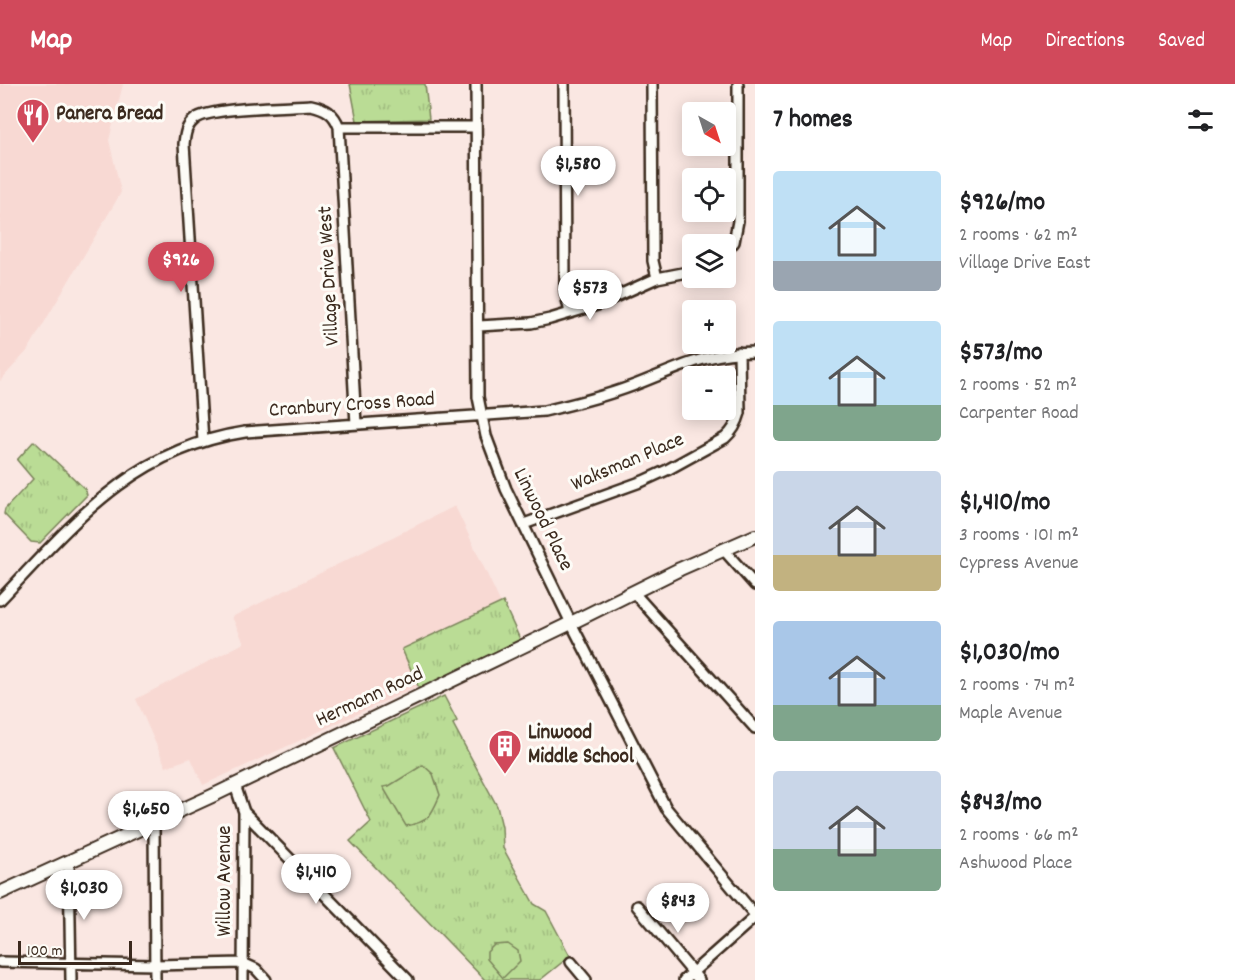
<!DOCTYPE html>
<meta charset="utf-8">
<style>
:root{--surface:#fff;--page:#f2f2f2;--text:#202124;--muted:#757577;--accent:#d1495b}
body{margin:0;font-family:Dekko,sans-serif;background:var(--page);color:var(--text);height:100vh;display:flex;flex-direction:column;font-size:22px;white-space:nowrap}
*{box-sizing:border-box;margin:0}
p{font-size:20px;color:var(--muted)}
.icon{flex:none;width:33px;height:33px;fill:none;stroke:currentColor;stroke-width:2;stroke-linecap:round;stroke-linejoin:round}
.map{position:relative;flex:1;overflow:hidden}
.drawer{display:flex;flex-direction:column;background:var(--surface);width:480px}
.drawer>*{flex:none}
.needle{width:39px;rotate:141deg}
.tools{position:absolute;left:682px;top:18px;display:grid;gap:12px}
.tools a{display:grid;place-items:center;width:54px;height:54px;border-radius:6px;background:var(--surface);box-shadow:0 3px 15px #0003;font-size:30px}
.scale{position:absolute;left:18px;bottom:15px;width:114px;box-sizing:border-box;padding-left:6px;border:3px solid #3b2a1e;border-top:0;font-size:16px;line-height:21px;white-space:nowrap;color:#3b2a1e;-webkit-text-stroke:4px #fdfcf7;paint-order:stroke}
.price{position:absolute;translate:-50% -51px;padding:0 14px;border-radius:21px;background:#fff;color:#222;font-size:20px;line-height:39px;filter:drop-shadow(0 2px 3px #0008)}
.price::after{content:'';position:absolute;left:50%;top:36px;width:18px;height:14px;margin-left:-9px;background:inherit;clip-path:polygon(0 0,100% 0,50% 100%)}
.price.selected{background:var(--accent);color:#fff}
ul{padding:0;list-style:none}
li{display:flex;align-items:center;gap:18px;height:150px;padding:0 18px}
li span{display:grid;place-items:center;flex:none;width:168px;height:120px;border-radius:6px;color:#555}
li>.icon{margin-inline-start:auto}
span .icon{width:72px;height:72px;fill:#fffc;stroke-width:1}
li b{font-size:26px}
h2{display:flex;justify-content:space-between;align-items:center;height:72px;padding:0 18px;font-size:26px}
header{display:flex;align-items:center;gap:36px;box-sizing:border-box;height:84px;padding:0 30px;background:var(--accent);color:#fff}
header strong{font-size:28px}
nav{display:flex;gap:33px;margin-inline-start:auto;font-size:21px}
main{display:flex;flex:1;min-height:0}
.map>svg:first-child{display:block}
</style>
<header>
<strong>Map</strong>
<nav><a>Map</a><a>Directions</a><a>Saved</a></nav>
</header>
<main>
<div class="map">
<svg width="755" height="896" viewBox="0 0 755 896">
<defs>
<pattern id="grass-tufts" width="24" height="20" patternUnits="userSpaceOnUse" patternTransform="scale(1.5)"><rect width="24" height="20" fill="#badc95"/><path d="M3 7l-1-3M5 7V3M7 7l1-3M15 17l-1-3M17 17v-4M19 17l1-3" fill="none" stroke="#a1bd80"/></pattern>
</defs>
<rect width="100%" height="100%" fill="#fae7e2"/>
<filter id="ink" filterUnits="userSpaceOnUse"><feTurbulence type="fractalNoise" baseFrequency=".0167" numOctaves="2"/><feDisplacementMap in="SourceGraphic" scale="12" xChannelSelector="R" yChannelSelector="G"/><feConvolveMatrix kernelMatrix="1 2 1 2 8 2 1 2 1" color-interpolation-filters="sRGB"/></filter>
<g filter="url(#ink)">
<path fill="#f8d9d3" d="M0 0H123L109 56 121 108 119 112 28 266 0 297Z
M455 422 518 556 203 701 191 674 166 683 136 615 244 559 232 533Z"/>
<path fill="url(#grass-tufts)" stroke="#7a835a" stroke-width="1.5" d="M350 0H425L429 35 357 37Z
M34 357 85 405 87 411 40 459 31 458 4 430 5 425 33 395 17 376Z
M503 518 523 562 422 611 402 565Z
M444 612 457 637 453 640 497 722 502 743 503 764 534 820 546 827 570 872 540 896H485L350 757 371 738 334 664Z"/>
<path fill="#badc95" stroke="#7a835a" stroke-width="1.5" d="M423 681 433 690 440 711C431 732 429 738 406 742L383 703 389 702Z
M508 860 518 867 520 877 503 894 487 875V868L494 861Z"/>
<g fill="none" stroke-linecap="round" stroke-linejoin="round">
<g stroke="#3b2a1e" stroke-width="14">
<path id="street" d="M476 0 478 313 486 352 506 405 571 539 666 724 755 831
M564 0 565 206 570 229
M652 0 653 177 657 194
M339 43H476
M726 168 734 158 738 137V0
M479 242 531 239 550 235 597 221 657 194 693 187
M203 357 184 60C185 50 186 42 195 35 211 23 287 23 311 21 325 24 334 29 339 43L356 340
M524 440 643 397 667 386 725 354C733 347 737 340 740 329L739 268
M723 465 755 501
M634 509 755 644
M0 516C74 438 133 365 245 348L544 327C574 320 603 313 632 302 677 285 705 268 755 268
M235 701 244 728 243 896
M244 728 408 896
M154 738 155 896
M69 778 71 896
M637 822 699 896
M0 878 155 881 243 879 256 885 266 896
M571 878 586 896
M684 896 755 833"/>
</g>
<g stroke="#3b2a1e" stroke-width="16">
<path id="secondary" d="M0 809 212 712 571 539 680 485 755 452"/>
</g>
<use href="#street" stroke="#fdfcf7" stroke-width="9"/>
<use href="#secondary" stroke="#fdfcf7" stroke-width="12"/>
</g>
</g>
<defs>
<g id="restaurant-pin" transform="scale(1.725)"><path d="M0 17L-7.5 6A9.5 9.5 0 1 1 7.5 6Z" fill="#d1495b" stroke="#fdfcf7"/><path d="M-5-6h1v4h1v-4h1v4h1v-4h1v5L-1.5 .5V6h-2V.5L-5-1ZM5-6V6H3V1.5H1.5Q1.5-4 5-6Z" fill="#fff"/></g>
<g id="building-pin" transform="scale(1.725)"><path d="M0 17L-7.5 6A9.5 9.5 0 1 1 7.5 6Z" fill="#d1495b" stroke="#fdfcf7"/><path d="M-4-6H4V6H1V3H-1V6H-4ZM-2.5-4.3h1.7v1.8h-1.7ZM.8-4.3h1.7v1.8H.8ZM-2.5-1h1.7V.8h-1.7ZM.8-1h1.7V.8H.8Z" fill="#fff"/></g>
</defs>
<g fill-rule="evenodd">
<use href="#restaurant-pin" x="33" y="31"/>
<use href="#building-pin" x="505" y="662"/>
</g>
<g text-anchor="middle" dominant-baseline="central" stroke-width="6" stroke-linejoin="round" paint-order="stroke">
<g font-size="21" font-weight="bold" fill="#3b2a1e" stroke="#fdfcf7" text-anchor="start">
<text x="56" y="31">Panera Bread</text>
<text x="528" y="650">Linwood<tspan x="528" dy="24">Middle School</tspan></text>
</g>
<g font-size="21" fill="#3b2a1e" stroke="#fdfcf7">
<text transform="translate(330 192) rotate(-93)">Village Drive West</text>
<text transform="translate(352 322) rotate(-4)">Cranbury Cross Road</text>
<text transform="translate(628 379) rotate(-23)">Waksman Place</text>
<text transform="translate(542 436) rotate(64)">Linwood Place</text>
<text transform="translate(370 614) rotate(-25)">Hermann Road</text>
<text transform="translate(226 797) rotate(-90)">Willow Avenue</text>
</g>
</g>
</svg>
<div class="tools">
<a><svg class="needle" viewBox="-14 -14 28 28"><path d="M0-13l5 13h-10z" fill="#e53935"/><path d="M0 13l5-13h-10z" fill="#757577"/></svg></a>
<a><svg class="icon" aria-label="locate" viewBox="0 0 24 24"><circle cx="12" cy="12" r="6"/><path d="M12 2v4M12 18v4M2 12h4M18 12h4"/></svg></a>
<a><svg class="icon" aria-label="layers" viewBox="0 0 24 24"><path d="M12 4l9 5-9 5-9-5zM3 14l9 5 9-5"/></svg></a>
<a>+</a>
<a>−</a>
</div>
<div class="scale">100 m</div>
<b class="price" style="left:578px;top:113px">$1,580</b>
<b class="price selected" style="left:181px;top:209px">$926</b>
<b class="price" style="left:590px;top:237px">$573</b>
<b class="price" style="left:146px;top:758px">$1,650</b>
<b class="price" style="left:316px;top:821px">$1,410</b>
<b class="price" style="left:84px;top:837px">$1,030</b>
<b class="price" style="left:678px;top:850px">$843</b>
</div>
<section class="drawer">
<h2>7 homes<svg class="icon" aria-label="filters" viewBox="0 0 24 24"><path d="M4 7h16M4 17h16"/><circle cx="9" cy="7" r="2"/><circle cx="15" cy="17" r="2"/></svg></h2>
<ul>
<li><span style="background:linear-gradient(#bfe0f5 75%,#9aa5b1 0)"><svg class="icon" aria-label="home" viewBox="0 0 24 24"><path d="M3 11l9-7 9 7M6 9v11h12V9"/></svg></span><div><b>$926/mo</b><p>2 rooms · 62 m²</p><p>Village Drive East</p></div></li>
<li><span style="background:linear-gradient(#bfe0f5 70%,#7fa58c 0)"><svg class="icon" aria-label="home" viewBox="0 0 24 24"><path d="M3 11l9-7 9 7M6 9v11h12V9"/></svg></span><div><b>$573/mo</b><p>2 rooms · 52 m²</p><p>Carpenter Road</p></div></li>
<li><span style="background:linear-gradient(#c9d6e8 70%,#c2b280 0)"><svg class="icon" aria-label="home" viewBox="0 0 24 24"><path d="M3 11l9-7 9 7M6 9v11h12V9"/></svg></span><div><b>$1,410/mo</b><p>3 rooms · 101 m²</p><p>Cypress Avenue</p></div></li>
<li><span style="background:linear-gradient(#a9c7e8 70%,#7fa58c 0)"><svg class="icon" aria-label="home" viewBox="0 0 24 24"><path d="M3 11l9-7 9 7M6 9v11h12V9"/></svg></span><div><b>$1,030/mo</b><p>2 rooms · 74 m²</p><p>Maple Avenue</p></div></li>
<li><span style="background:linear-gradient(#c9d6e8 65%,#7fa58c 0)"><svg class="icon" aria-label="home" viewBox="0 0 24 24"><path d="M3 11l9-7 9 7M6 9v11h12V9"/></svg></span><div><b>$843/mo</b><p>2 rooms · 66 m²</p><p>Ashwood Place</p></div></li>
</ul>
</section>
</main>
